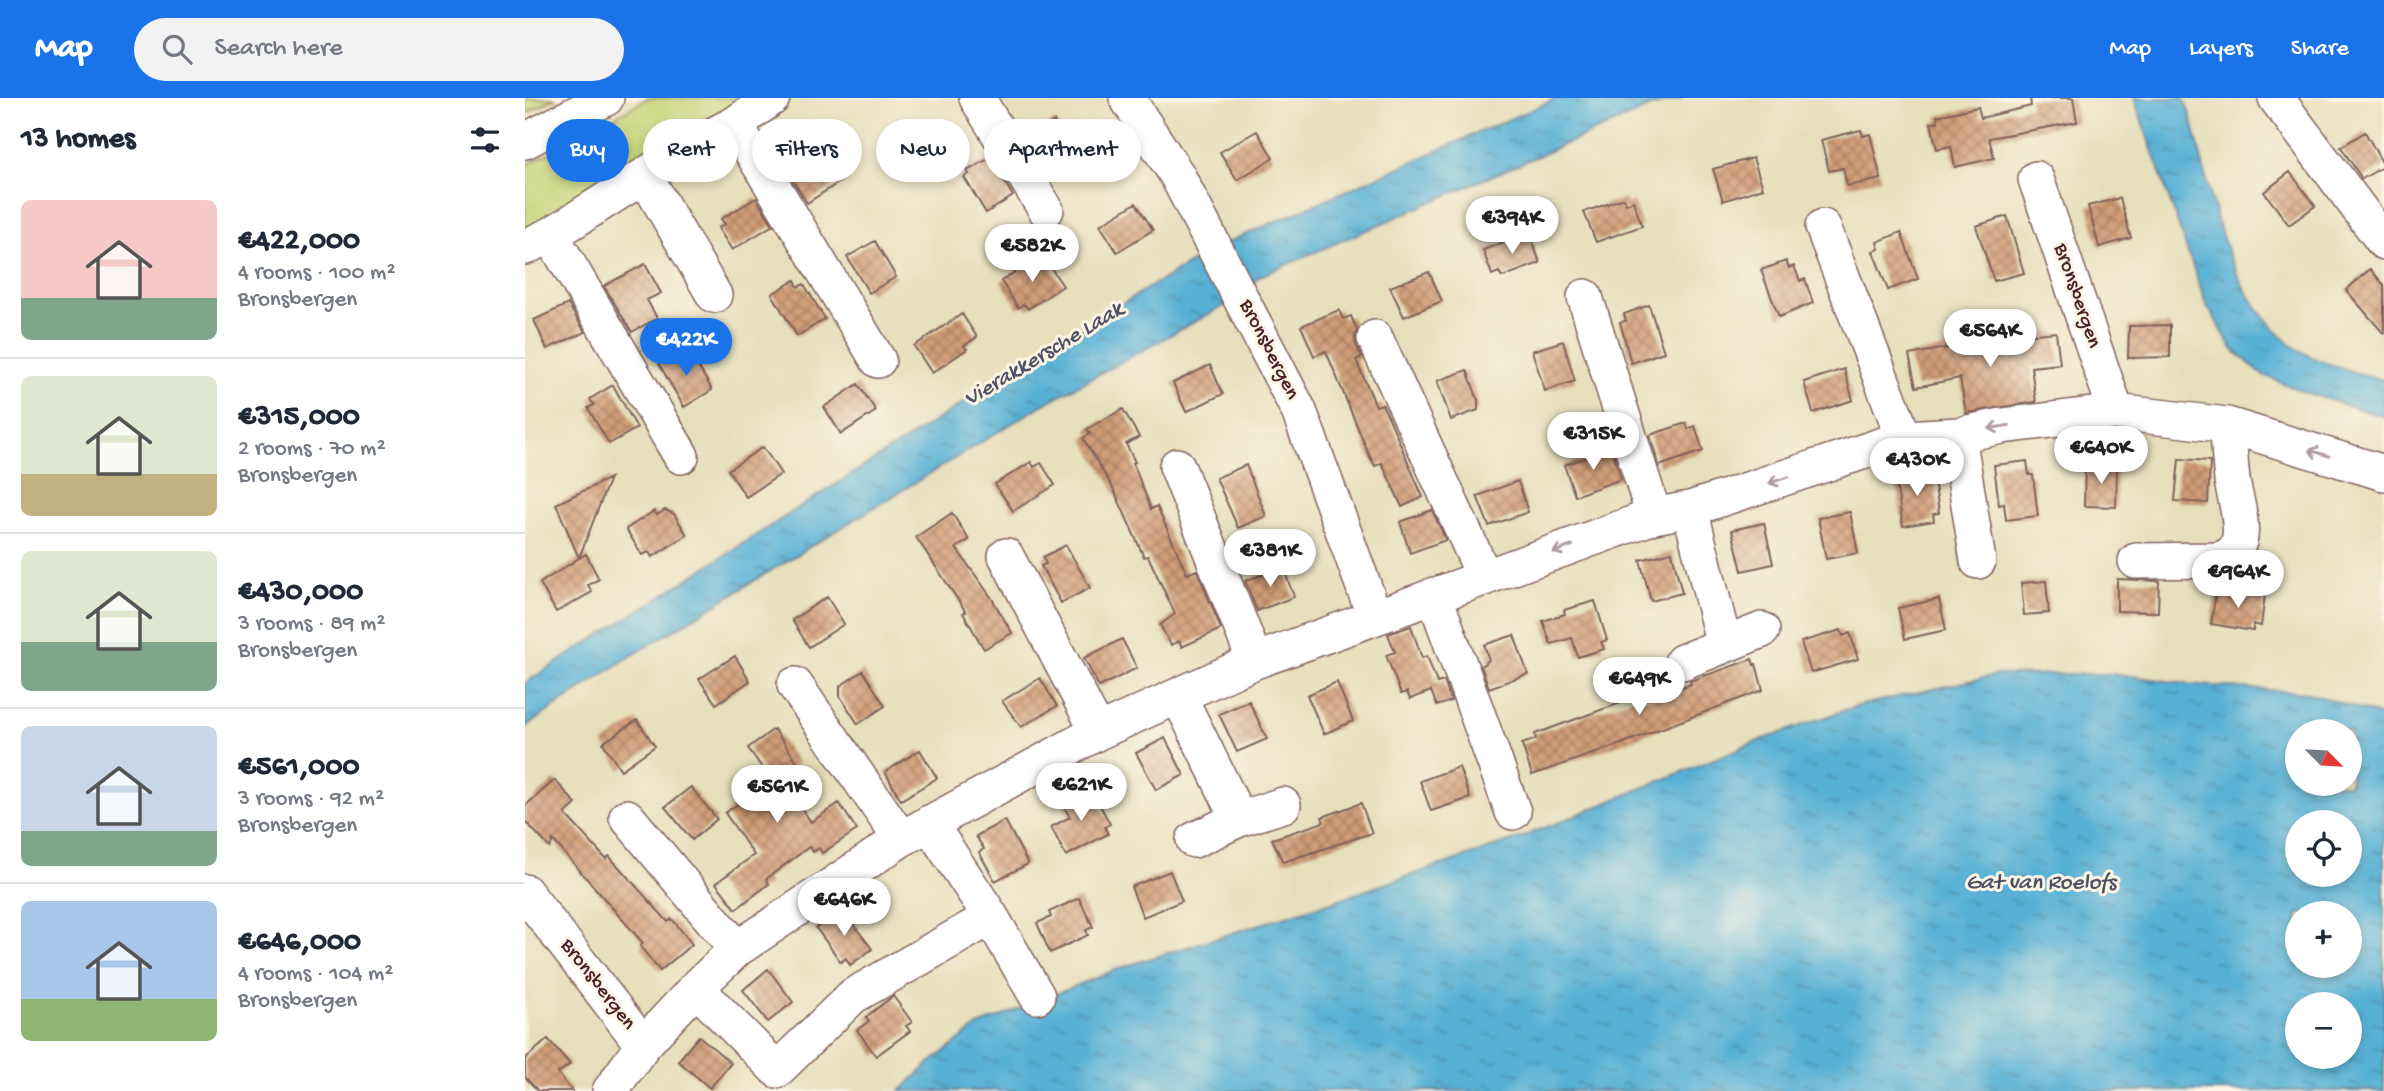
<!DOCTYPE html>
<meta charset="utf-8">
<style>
:root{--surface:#fff;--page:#f2f2f3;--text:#1f2937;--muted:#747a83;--line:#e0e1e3;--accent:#1a73e8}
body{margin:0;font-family:"Gochi Hand",sans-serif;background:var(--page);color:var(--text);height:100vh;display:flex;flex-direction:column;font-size:26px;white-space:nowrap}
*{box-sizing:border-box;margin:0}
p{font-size:23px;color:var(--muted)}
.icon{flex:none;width:38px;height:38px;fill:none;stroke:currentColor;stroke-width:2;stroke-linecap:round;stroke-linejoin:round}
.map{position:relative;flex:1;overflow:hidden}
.details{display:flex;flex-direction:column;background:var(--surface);width:525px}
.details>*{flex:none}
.hud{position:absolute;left:21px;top:21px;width:665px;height:63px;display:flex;gap:14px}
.needle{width:46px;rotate:114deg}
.buttons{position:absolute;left:1760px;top:621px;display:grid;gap:14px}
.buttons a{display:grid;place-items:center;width:77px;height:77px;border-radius:50%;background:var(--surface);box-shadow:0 4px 10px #0003;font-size:35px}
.price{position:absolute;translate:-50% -60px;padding:0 16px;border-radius:24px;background:#fff;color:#222;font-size:23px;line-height:46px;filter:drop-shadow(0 2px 4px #0008)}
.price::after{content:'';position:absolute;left:50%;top:42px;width:21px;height:16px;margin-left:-10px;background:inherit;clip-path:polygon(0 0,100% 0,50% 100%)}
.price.selected{background:var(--accent);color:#fff}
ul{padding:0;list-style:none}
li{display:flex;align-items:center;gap:21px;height:175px;padding:0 21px}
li+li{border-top:2px solid var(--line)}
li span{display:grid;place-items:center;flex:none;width:196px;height:140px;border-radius:10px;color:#555}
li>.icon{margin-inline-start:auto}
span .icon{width:84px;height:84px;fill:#fffc;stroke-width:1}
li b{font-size:30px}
h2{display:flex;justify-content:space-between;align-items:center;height:84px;padding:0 21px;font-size:30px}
.chip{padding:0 24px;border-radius:32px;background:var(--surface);box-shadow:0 4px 10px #0003;font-size:24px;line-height:63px}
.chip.selected{background:var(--accent);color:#fff}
header{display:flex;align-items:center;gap:42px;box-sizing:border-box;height:98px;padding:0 35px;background:var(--accent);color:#fff}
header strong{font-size:33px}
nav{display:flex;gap:38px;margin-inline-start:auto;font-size:24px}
.search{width:490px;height:63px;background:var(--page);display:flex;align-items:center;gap:18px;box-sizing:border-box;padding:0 24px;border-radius:38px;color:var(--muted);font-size:26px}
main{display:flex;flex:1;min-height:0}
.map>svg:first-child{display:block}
</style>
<header>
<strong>Map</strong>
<div class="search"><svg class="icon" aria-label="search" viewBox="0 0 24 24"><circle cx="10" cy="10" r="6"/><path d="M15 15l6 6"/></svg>Search here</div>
<nav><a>Map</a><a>Layers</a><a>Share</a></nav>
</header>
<main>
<section class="details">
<h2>13 homes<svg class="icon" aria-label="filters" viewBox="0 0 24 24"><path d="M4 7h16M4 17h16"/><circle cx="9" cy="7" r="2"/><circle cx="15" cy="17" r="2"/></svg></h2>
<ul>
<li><span style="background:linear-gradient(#f6c9c9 70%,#7fa58c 0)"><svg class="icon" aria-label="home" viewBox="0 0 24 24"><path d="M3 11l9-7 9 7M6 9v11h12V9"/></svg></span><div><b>€422,000</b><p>4 rooms · 100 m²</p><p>Bronsbergen</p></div></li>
<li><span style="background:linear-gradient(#dfe7d0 70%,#c2b280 0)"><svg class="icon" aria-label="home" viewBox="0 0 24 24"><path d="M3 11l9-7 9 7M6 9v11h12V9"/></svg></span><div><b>€315,000</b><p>2 rooms · 70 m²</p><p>Bronsbergen</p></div></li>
<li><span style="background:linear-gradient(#dfe7d0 65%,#7fa58c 0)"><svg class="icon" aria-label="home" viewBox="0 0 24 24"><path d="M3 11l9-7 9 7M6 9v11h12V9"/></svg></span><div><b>€430,000</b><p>3 rooms · 89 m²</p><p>Bronsbergen</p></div></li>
<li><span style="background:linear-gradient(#c9d6e8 75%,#7fa58c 0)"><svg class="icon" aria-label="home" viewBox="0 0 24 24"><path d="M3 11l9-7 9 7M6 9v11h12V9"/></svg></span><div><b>€561,000</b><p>3 rooms · 92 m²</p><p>Bronsbergen</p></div></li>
<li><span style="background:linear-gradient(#a9c7e8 70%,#8fb573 0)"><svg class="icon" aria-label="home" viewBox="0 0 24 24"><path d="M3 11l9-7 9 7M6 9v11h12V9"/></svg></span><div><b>€646,000</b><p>4 rooms · 104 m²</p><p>Bronsbergen</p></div></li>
</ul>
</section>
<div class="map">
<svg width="1859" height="993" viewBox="0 0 1859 993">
<defs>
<pattern id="water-ripples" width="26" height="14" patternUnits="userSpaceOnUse" patternTransform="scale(1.75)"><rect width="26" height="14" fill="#57b1d5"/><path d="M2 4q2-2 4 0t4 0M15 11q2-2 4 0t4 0" fill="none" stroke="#4a8fad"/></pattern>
<pattern id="building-cross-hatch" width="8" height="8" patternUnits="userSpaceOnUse" patternTransform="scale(1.75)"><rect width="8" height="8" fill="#d09c77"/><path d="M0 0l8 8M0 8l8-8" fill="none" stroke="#ab7f62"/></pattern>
</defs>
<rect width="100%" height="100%" fill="#fcf5e5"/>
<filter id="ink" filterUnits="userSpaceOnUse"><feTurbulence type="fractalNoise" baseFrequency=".0143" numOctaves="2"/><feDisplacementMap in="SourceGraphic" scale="14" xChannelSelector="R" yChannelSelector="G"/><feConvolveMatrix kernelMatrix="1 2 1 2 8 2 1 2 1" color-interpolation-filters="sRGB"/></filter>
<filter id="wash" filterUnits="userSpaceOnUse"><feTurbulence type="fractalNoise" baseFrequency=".00686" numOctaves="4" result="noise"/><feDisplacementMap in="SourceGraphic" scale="28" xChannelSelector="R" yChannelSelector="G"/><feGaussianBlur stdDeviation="1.57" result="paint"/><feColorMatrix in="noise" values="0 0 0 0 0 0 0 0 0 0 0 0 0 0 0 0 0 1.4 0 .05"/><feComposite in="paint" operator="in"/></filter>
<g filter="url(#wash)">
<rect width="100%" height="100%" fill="#e6dfbb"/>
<path fill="#c3d376" stroke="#867950" stroke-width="2" d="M0 0H31L0 16Z
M123 0H219L92 81 0 132V67L39 48Z"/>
<path fill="url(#water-ripples)" stroke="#506880" stroke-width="2" fill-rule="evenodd" d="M1033 0H1157L1126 9 735 178 708 203 517 307 98 563 0 629V585L535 243 680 156 710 141Z
M1609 0H1658L1665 15C1685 88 1695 176 1750 231 1756 237 1762 244 1769 249 1797 267 1828 274 1859 282V319L1779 294 1736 276 1708 251 1681 206Z
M1593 576 1662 586 1784 595 1859 619V993H375L404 966 453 928 592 871 806 804 990 742 1233 643 1332 608 1471 577ZM1773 634H1825V686H1773ZM1773 724H1825V777H1773ZM1773 816H1825V868H1773ZM1773 906H1825V959H1773Z"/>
<g id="blocks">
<path fill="url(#building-cross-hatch)" d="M1505 0H1548L1552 24 1464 40 1469 60 1430 69 1426 48 1412 51 1406 25 1413 24 1412 18 1453 9 1456 20 1506 8Z
M529 23 551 59 522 76 501 40Z
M1336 32 1338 38 1345 36 1356 81 1322 88 1318 70 1304 73 1296 42Z
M732 33 748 60 712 82 695 54Z
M1840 34 1859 68 1837 81 1816 49Z
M301 53 319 81 282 105 265 78Z
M465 60 488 98 461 115 439 79 444 76 442 73Z
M1228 60 1238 90 1198 103 1188 71Z
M1765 74 1790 108 1764 127 1739 94Z
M231 100 248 127 207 152 193 130 200 126 196 121Z
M1099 100 1101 106 1108 103 1117 128 1071 144 1059 114Z
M1595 100 1606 140 1574 149 1563 108Z
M611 105 628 132 592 154 575 127Z
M1482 118 1499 175 1469 183 1451 128Z
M1004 134 1015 165 977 179 974 174 967 177 958 152Z
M1376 134 1393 181 1363 192 1348 153 1354 151 1352 144Z
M350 143 371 179 344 195 322 159Z
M520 161 538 188 503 211 499 206 493 210 476 183 504 165 507 170Z
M1261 163 1264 170 1269 168 1275 183 1280 181 1288 205 1254 219 1236 172Z
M120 166 136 195 122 202 132 220 107 234 79 188Z
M1845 171 1859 187V236L1821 192Z
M904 174 917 203 879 219 865 189Z
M270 182 273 189 279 186 300 221 272 238 247 196Z
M43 206 60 234 22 251 9 222Z
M1124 207 1139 254 1106 265 1095 224 1101 223 1099 216Z
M814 212 818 221 826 218 832 232 830 239 831 248 837 259 831 262 851 308 857 306 864 320 898 399 877 409 857 365 850 368 844 357 801 253 789 258 776 228Z
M437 216 452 239 439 248 442 251 407 275 389 248Z
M1645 227V259L1603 260 1604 228Z
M1531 234 1535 266 1506 269 1511 304 1441 315 1435 280 1391 289 1384 257 1479 239Z
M1038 243 1050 283 1020 293 1007 253Z
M157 253 161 259 166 256 187 292 159 309 134 266Z
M685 267 698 296 661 314 648 285Z
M1319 271 1328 302 1288 315 1279 284Z
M942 272 953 302V312L926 322 912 283Z
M333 286 351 313 316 336 299 309Z
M88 287 112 330 84 346 63 310 69 307 65 301Z
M598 311 614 339 601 346 610 364 608 365 626 411 632 408 662 476 672 472 696 531 657 549 654 543 646 547 635 527 650 516 623 458 619 459 588 390 558 340 565 336 562 331Z
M1161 325 1163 331 1170 328 1178 353 1134 368 1125 337Z
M238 349 256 376 221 399 203 372Z
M1087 351 1096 381 1050 398 1039 367Z
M1654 361 1685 363 1683 405 1650 403Z
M1502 363 1504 377H1508L1513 418 1481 422 1479 406 1474 407 1469 367Z
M506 364 509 369 516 365 530 387 488 413 470 386Z
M721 367 741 418 713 430 691 380Z
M1560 367H1592L1591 409 1559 408Z
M1408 374 1414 415 1408 416 1409 423 1378 428 1370 379Z
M85 380 54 460 61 456 74 481 63 487 67 494 31 514 15 485 54 460 31 406Z
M993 383 1003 414 964 428 952 398Z
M140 412 149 416 162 437 127 459 124 454 117 457 101 431 129 413 132 417Z
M907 412 921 442 885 455 875 424Z
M1325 414 1333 455 1301 461 1293 420Z
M427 415 444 442 431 450 466 499 487 535 459 551 438 515 441 514 391 439Z
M1239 425 1248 466 1217 473 1207 432Z
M541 447 565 490 536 505 516 468 521 466 518 459Z
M1147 454 1157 495 1126 503 1115 462Z
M758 469 769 499 732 513 720 483Z
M1592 481 1634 483 1633 514 1592 513Z
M1521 483 1524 515 1499 517 1496 485Z
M1707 491 1740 497 1736 528 1728 526V533L1686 526 1691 494 1706 497Z
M302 499 319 526 284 549 267 522Z
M1414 501 1421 532 1380 541 1373 510Z
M1070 503 1082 542 1076 544 1079 551 1053 559 1047 540 1026 546 1018 523 1040 516 1039 512Z
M886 528 897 560 902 558 912 585 919 583 926 603 912 608 906 593 885 601 882 594 876 596 861 557 870 554 863 536Z
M1316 532 1318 538 1325 535 1333 561 1286 575 1276 544Z
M989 537 1003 576 964 590 956 568 964 562 959 547Z
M597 541 612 570 574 589 559 560Z
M210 558 225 583 191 606 174 581Z
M1227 561 1229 567 1231 566 1238 592 1093 647 1007 677 997 646 1011 641 1010 636 1117 597 1119 602 1166 586 1165 583Z
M338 573 360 608 333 626 315 598V588Z
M515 580 532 608 496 629 477 603Z
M812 584 828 623 799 636 782 597Z
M724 603 742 641 712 654 694 616Z
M112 622 130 648 96 672 78 645Z
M249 631 273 665 255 679 286 724 314 705 332 732 297 755 294 750 288 754 284 749 241 781 244 786 211 811 191 785 229 757 200 715 246 682 223 650Z
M640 640 659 677 631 692 611 655Z
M395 652 412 680 376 702 360 674Z
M934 669 945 700 906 713 895 683Z
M30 682 51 706 40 716 81 761 84 758 143 824 147 821 167 846 135 873 115 848 118 845 28 742 25 750 0 723V708Z
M166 689 192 721 167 742 140 709Z
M565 689 585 726 580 729 583 736 541 758 526 729 545 719 537 705Z
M836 705 847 735 758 764 747 741 799 724 797 719Z
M480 722 503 766 470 783 454 754 459 751 451 738Z
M645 773 657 803 618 819 606 789Z
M554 800 568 829 561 832 563 837 525 855 512 825 526 819 524 814Z
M317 811 347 851 325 867 321 860 316 864 291 830Z
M243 871 268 904 243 924 218 892Z
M368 898 387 924 381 928 385 933 351 958 332 932 344 923 341 919Z
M174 938 206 965 185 990 153 963Z
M23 941 45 966 33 975 47 993H13L0 979V961Z"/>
</g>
</g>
<g filter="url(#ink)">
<use href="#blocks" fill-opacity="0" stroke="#81625d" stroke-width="2"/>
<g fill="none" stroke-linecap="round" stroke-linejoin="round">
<g stroke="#81625d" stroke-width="38">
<path id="minor" d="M452 0 521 112
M602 0 652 77 774 313 850 519
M1751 0 1859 144
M210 26 353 262
M0 43 81 0
M120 78 189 197
M1511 81 1591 314
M1298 129 1379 340
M26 137 156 358
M0 149 26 137 163 50 210 26 247 0
M1060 199 1129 418
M850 240 960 480
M1433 337 1453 463
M652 368 730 563
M1165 411 1199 547
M481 458 573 634
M1611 463 1691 462C1731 455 1711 409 1707 382 1705 364 1704 345 1702 327
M909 497 988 714
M1157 564 1237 532
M270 587 376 741
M654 599 714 721
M102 719 212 851
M404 725 466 819 512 898
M669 742 714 721 758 707
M0 794 118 947 171 890 212 851 376 741 573 634 730 563 1129 418 1165 411 1379 340 1433 337 1477 328 1591 314 1702 327 1859 375
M171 890 252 972 328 898 466 819
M85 993 118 947"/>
</g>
<use href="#minor" stroke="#fff" stroke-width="35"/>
</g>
<defs><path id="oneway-shaft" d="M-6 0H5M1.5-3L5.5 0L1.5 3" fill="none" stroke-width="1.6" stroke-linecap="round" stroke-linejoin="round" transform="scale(1.75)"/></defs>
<g stroke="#ae9aa0">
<use href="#oneway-shaft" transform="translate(1474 329) rotate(171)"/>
<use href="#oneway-shaft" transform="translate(1794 355) rotate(-163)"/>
<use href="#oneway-shaft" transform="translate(1254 382) rotate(162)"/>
<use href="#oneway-shaft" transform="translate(1038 451) rotate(160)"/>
</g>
</g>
<g text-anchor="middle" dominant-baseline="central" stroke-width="6" stroke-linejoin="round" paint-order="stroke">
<g font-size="21" fill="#4a1f2b" stroke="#fcf5e5">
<text transform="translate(1551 198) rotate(71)">Bronsbergen</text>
<text transform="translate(743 252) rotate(63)">Bronsbergen</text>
<text transform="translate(72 887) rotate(52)">Bronsbergen</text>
</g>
<g font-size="23" font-style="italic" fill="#4f5266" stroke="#fcf5e5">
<text transform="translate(519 257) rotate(-31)">Vierakkersche Laak</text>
<text x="1516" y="785">Gat van Roelofs</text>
</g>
</g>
</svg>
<div class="buttons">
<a><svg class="needle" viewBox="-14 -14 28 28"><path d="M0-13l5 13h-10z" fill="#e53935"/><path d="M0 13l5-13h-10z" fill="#747a83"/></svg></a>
<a><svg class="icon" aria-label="locate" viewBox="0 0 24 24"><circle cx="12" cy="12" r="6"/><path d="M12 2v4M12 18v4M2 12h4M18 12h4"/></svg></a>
<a>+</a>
<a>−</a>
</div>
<b class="price" style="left:987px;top:158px">€394K</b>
<b class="price" style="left:507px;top:186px">€582K</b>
<b class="price" style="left:1465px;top:271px">€564K</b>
<b class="price selected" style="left:161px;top:280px">€422K</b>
<b class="price" style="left:1068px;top:374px">€315K</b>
<b class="price" style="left:1576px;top:388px">€640K</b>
<b class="price" style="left:1392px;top:400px">€430K</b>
<b class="price" style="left:745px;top:491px">€381K</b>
<b class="price" style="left:1713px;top:512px">€964K</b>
<b class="price" style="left:1114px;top:619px">€649K</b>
<b class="price" style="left:556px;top:725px">€621K</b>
<b class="price" style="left:252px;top:727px">€561K</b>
<b class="price" style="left:319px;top:840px">€646K</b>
<div class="hud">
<a class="chip selected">Buy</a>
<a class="chip">Rent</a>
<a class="chip">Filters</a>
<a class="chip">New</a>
<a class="chip">Apartment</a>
</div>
</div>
</main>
